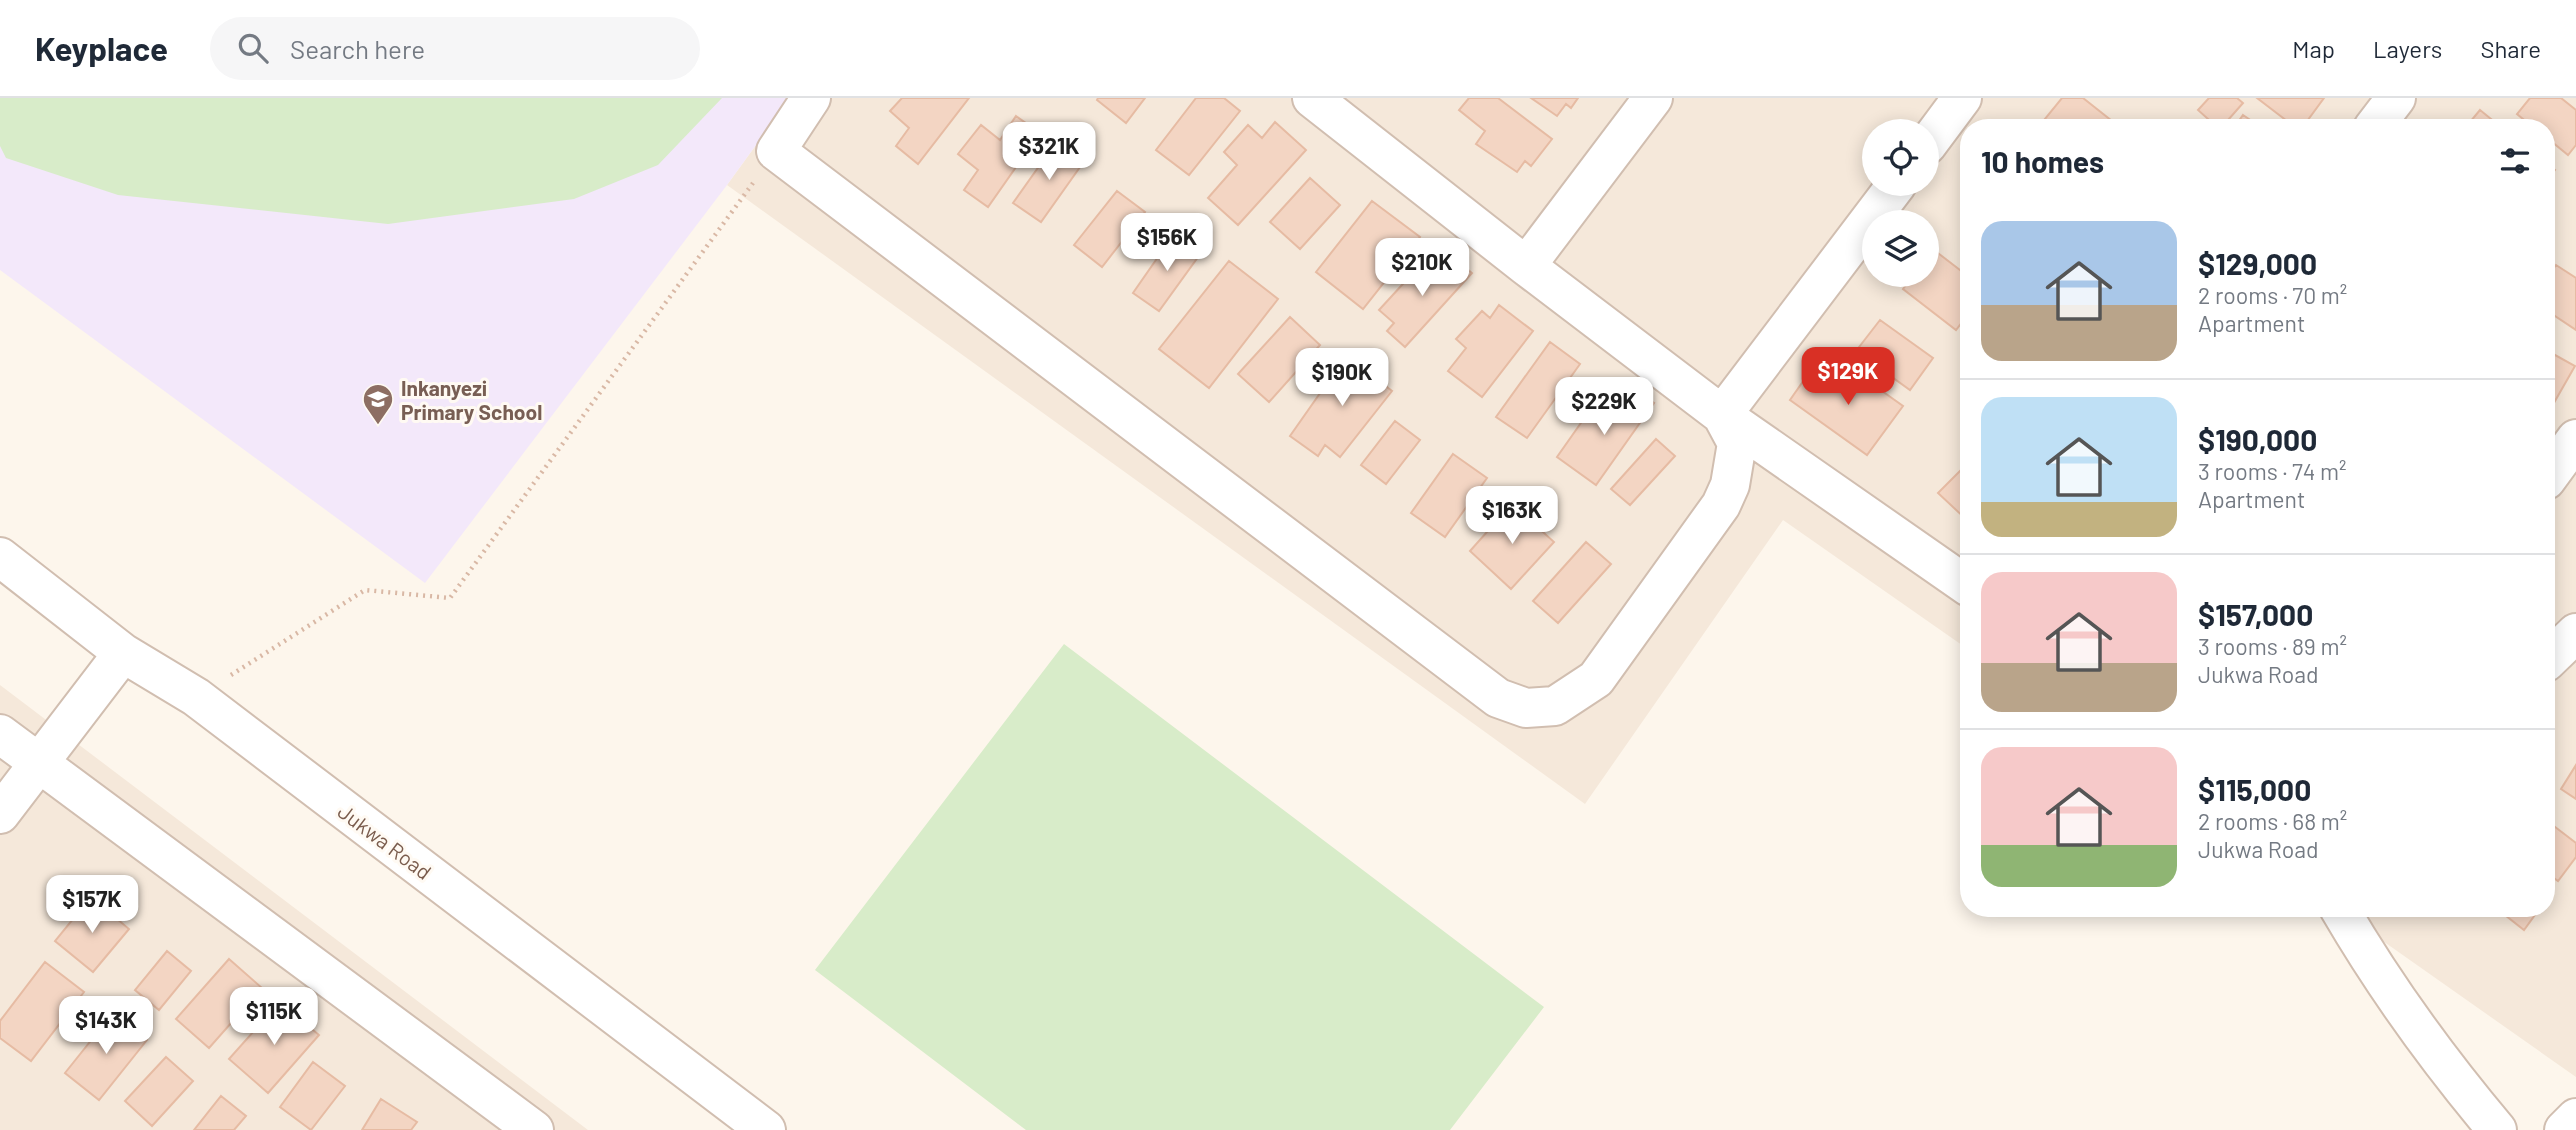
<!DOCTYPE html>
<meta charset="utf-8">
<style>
:root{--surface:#fff;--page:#f6f6f7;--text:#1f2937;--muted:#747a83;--line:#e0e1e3;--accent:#d93025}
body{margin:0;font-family:Barlow,sans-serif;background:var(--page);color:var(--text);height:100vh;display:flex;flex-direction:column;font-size:26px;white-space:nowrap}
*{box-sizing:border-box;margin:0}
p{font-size:23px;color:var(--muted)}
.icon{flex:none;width:38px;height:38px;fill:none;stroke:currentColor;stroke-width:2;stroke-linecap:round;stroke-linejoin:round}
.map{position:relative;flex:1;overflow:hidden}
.drawer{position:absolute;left:1960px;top:21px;width:595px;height:798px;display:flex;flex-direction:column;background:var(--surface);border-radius:28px;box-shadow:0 4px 18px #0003}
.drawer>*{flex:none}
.tools{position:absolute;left:1862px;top:21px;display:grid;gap:14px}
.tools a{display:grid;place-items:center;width:77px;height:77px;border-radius:50%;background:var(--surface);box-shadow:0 4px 18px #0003;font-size:35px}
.price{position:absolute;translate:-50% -60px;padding:0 16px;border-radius:14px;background:#fff;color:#222;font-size:23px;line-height:46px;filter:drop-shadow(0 2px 4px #0008)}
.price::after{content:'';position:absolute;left:50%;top:42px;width:21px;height:16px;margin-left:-10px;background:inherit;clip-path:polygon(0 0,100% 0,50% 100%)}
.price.current{background:var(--accent);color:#fff}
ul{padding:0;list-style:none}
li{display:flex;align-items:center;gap:21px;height:175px;padding:0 21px}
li+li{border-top:2px solid var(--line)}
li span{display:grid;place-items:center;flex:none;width:196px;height:140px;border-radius:21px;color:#555}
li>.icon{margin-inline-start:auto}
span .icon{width:84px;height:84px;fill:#fffc;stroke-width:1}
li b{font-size:30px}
h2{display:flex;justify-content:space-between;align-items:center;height:84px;padding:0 21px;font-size:30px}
header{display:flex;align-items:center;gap:42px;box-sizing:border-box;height:98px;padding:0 35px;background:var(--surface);border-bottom:2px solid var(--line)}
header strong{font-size:33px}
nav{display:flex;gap:38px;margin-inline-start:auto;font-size:24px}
.search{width:490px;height:63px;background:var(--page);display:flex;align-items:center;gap:18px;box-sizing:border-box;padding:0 24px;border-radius:38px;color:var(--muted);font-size:26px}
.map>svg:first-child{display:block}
</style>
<header>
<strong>Keyplace</strong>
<div class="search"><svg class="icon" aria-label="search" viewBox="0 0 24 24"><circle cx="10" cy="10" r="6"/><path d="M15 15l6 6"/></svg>Search here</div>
<nav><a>Map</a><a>Layers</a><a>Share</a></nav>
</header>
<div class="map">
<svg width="2576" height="1032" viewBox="0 0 2576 1032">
<rect width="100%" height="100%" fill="#fdf6ec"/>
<path fill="#f5e8da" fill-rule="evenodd" d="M790 0H2576V979L2336 810H2546V30H1969V552L1783 422 1585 706 727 87ZM1874 33H1927V86H1874ZM1874 124H1927V177H1874Z
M0 587 588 1032H0Z"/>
<path fill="#f3e8fa" d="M0 0H790L727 87 425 485 0 172Z"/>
<path fill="#d8ecc9" d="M0 0H722L658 67 574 101 388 126 118 97 6 60 0 48Z
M1064 546 1544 909 1450 1032H1026L815 872Z"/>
<path fill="#f3d5c3" stroke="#e6bba3" stroke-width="2" d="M902 0H969L918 66 896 48 909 30 890 13Z
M1098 0H1145L1126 25 1097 2Z
M1196 0H1224L1240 13 1189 77 1156 52Z
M1469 0H1498L1552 41 1531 68 1525 63 1517 74 1476 46 1485 33 1459 12Z
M1531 0H1578L1571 10 1566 6 1557 18Z
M2062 0H2083L2112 23 2107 30H2054L2044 22Z
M2209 0H2237L2243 5 2221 30H2218L2198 12Z
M2257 0H2324L2302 30H2296Z
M2530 0H2561L2576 12V47L2568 57 2546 39V30H2534L2517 16Z
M2480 12 2502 30H2465Z
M2243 17 2262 30H2234Z
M1016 18 1040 35 988 109 964 92 978 72 958 56 981 27 1000 42Z
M1275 24 1306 52 1238 127 1208 100 1237 67 1224 54 1248 27 1262 40Z
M1057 43 1085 62 1041 124 1013 105Z
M2546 65 2555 72 2546 83Z
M1310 80 1340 107 1300 151 1270 124Z
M1117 93 1145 114 1102 169 1074 147Z
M1372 103 1420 139 1363 211 1316 174Z
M1174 136 1201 155 1159 213 1133 195Z
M1934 152 1969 179V215L1956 232 1903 191 1914 177H1927V161Z
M1453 159 1472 175 1405 249 1387 233 1394 225 1379 212 1425 162 1440 175Z
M1229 163 1278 201 1209 290 1159 251Z
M2556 167 2576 180V232L2546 212V181Z
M1499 207 1533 233 1482 299 1448 273 1466 250 1456 241 1482 213 1490 220Z
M1290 219 1320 247 1269 304 1238 276Z
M1880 222 1933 260 1910 292 1856 253Z
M1550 244 1580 266 1527 340 1496 319Z
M2546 252 2575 268 2547 317 2546 316Z
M1349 254 1377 274 1374 279 1392 293 1340 359 1325 347 1318 358 1290 338Z
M1844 266 1903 308 1867 357 1790 302 1811 272 1831 286Z
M1633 290 1654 305 1596 387 1557 359 1595 305 1613 319Z
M1395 323 1420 342 1386 386 1361 367Z
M1656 341 1675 358 1630 407 1611 391Z
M1453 356 1487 380 1445 439 1411 415Z
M1967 366 1969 368V424L1938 395Z
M1512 406 1554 444 1511 491 1470 453Z
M1586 444 1611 466 1558 525 1533 503Z
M2576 667V701L2561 691Z
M2546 722 2576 745V759L2558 783 2546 774Z
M91 799 129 831 93 874 55 843Z
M2496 810H2540L2524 832Z
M167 853 191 873 159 912 135 892Z
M229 861 262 890 209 950 176 921Z
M45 864 84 894 31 963 0 940V923Z
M280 904 319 937 268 995 229 961Z
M113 915 147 942 99 1002 65 975Z
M166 959 193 983 152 1028 125 1003Z
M313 964 345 988 311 1032 280 1009Z
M221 998 246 1018 234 1032H194Z
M381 1001 417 1024 411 1032H362Z"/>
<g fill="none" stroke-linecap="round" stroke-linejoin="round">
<g stroke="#d1beb0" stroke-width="42">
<path id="minor" d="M811 0 776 53 1498 600 1526 610 1555 608 1596 581 1721 407 1730 387 1737 345 1722 317 1897 86
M1312 0 1526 168 1722 317 1969 489
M2373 30 2396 0
M1927 47 1962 0
M1526 168 1653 0
M2546 382 2576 341
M0 459 123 555 196 599 766 1032
M2546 564 2576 535
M0 636 534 1032
M0 716 123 555
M2339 810C2385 889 2438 962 2497 1032
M2564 1032 2576 1020"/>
</g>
<path stroke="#d9b8a5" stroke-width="4.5" stroke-dasharray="2 5" stroke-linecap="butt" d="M231 577 365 492 450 500 753 85"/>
<use href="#minor" stroke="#fff" stroke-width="38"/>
</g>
<defs>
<g id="school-pin" transform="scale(1.575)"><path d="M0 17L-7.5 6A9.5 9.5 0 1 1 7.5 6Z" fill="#8d6e63" stroke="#fffaf3"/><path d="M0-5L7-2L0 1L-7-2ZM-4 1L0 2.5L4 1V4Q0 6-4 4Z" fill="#fff"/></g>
</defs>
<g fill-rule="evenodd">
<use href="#school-pin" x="378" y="301"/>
</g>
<g text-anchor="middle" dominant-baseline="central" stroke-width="6" stroke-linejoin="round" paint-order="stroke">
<g font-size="21" font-weight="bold" fill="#785e54" stroke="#fffaf3" text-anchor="start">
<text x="401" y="289">Inkanyezi<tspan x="401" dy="24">Primary School</tspan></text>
</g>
<g font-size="21" fill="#7a5c4d" stroke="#fffaf3">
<text transform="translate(385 743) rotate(37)">Jukwa Road</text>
</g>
</g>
</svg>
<div class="tools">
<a><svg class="icon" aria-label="locate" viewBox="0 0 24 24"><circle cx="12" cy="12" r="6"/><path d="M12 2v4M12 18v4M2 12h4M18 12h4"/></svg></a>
<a><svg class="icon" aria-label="layers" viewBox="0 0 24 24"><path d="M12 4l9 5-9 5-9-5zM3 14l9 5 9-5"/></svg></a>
</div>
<b class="price" style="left:1049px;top:84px">$321K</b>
<b class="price" style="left:1167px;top:175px">$156K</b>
<b class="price" style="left:1422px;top:200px">$210K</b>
<b class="price current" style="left:1848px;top:309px">$129K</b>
<b class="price" style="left:1342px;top:310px">$190K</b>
<b class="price" style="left:1604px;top:339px">$229K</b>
<b class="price" style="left:1512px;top:448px">$163K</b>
<b class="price" style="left:92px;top:837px">$157K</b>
<b class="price" style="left:274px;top:949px">$115K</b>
<b class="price" style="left:106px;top:958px">$143K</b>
<section class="drawer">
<h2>10 homes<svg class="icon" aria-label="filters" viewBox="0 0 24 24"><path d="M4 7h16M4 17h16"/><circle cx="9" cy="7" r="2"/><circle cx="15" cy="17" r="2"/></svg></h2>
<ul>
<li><span style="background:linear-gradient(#a9c7e8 60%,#b9a48a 0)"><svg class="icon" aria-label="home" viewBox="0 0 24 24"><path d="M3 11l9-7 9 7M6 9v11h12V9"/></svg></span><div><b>$129,000</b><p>2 rooms · 70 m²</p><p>Apartment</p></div></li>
<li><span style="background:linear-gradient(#bfe0f5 75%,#c2b280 0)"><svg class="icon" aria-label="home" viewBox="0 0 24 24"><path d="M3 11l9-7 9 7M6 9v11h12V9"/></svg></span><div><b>$190,000</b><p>3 rooms · 74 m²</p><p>Apartment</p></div></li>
<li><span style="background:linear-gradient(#f6c9c9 65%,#b9a48a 0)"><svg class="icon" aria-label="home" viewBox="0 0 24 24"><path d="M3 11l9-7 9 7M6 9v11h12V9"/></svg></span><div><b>$157,000</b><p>3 rooms · 89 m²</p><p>Jukwa Road</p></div></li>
<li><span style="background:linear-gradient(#f6c9c9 70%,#8fb573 0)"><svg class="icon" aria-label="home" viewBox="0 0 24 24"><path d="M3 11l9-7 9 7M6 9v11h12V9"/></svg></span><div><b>$115,000</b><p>2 rooms · 68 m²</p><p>Jukwa Road</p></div></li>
</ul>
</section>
</div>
